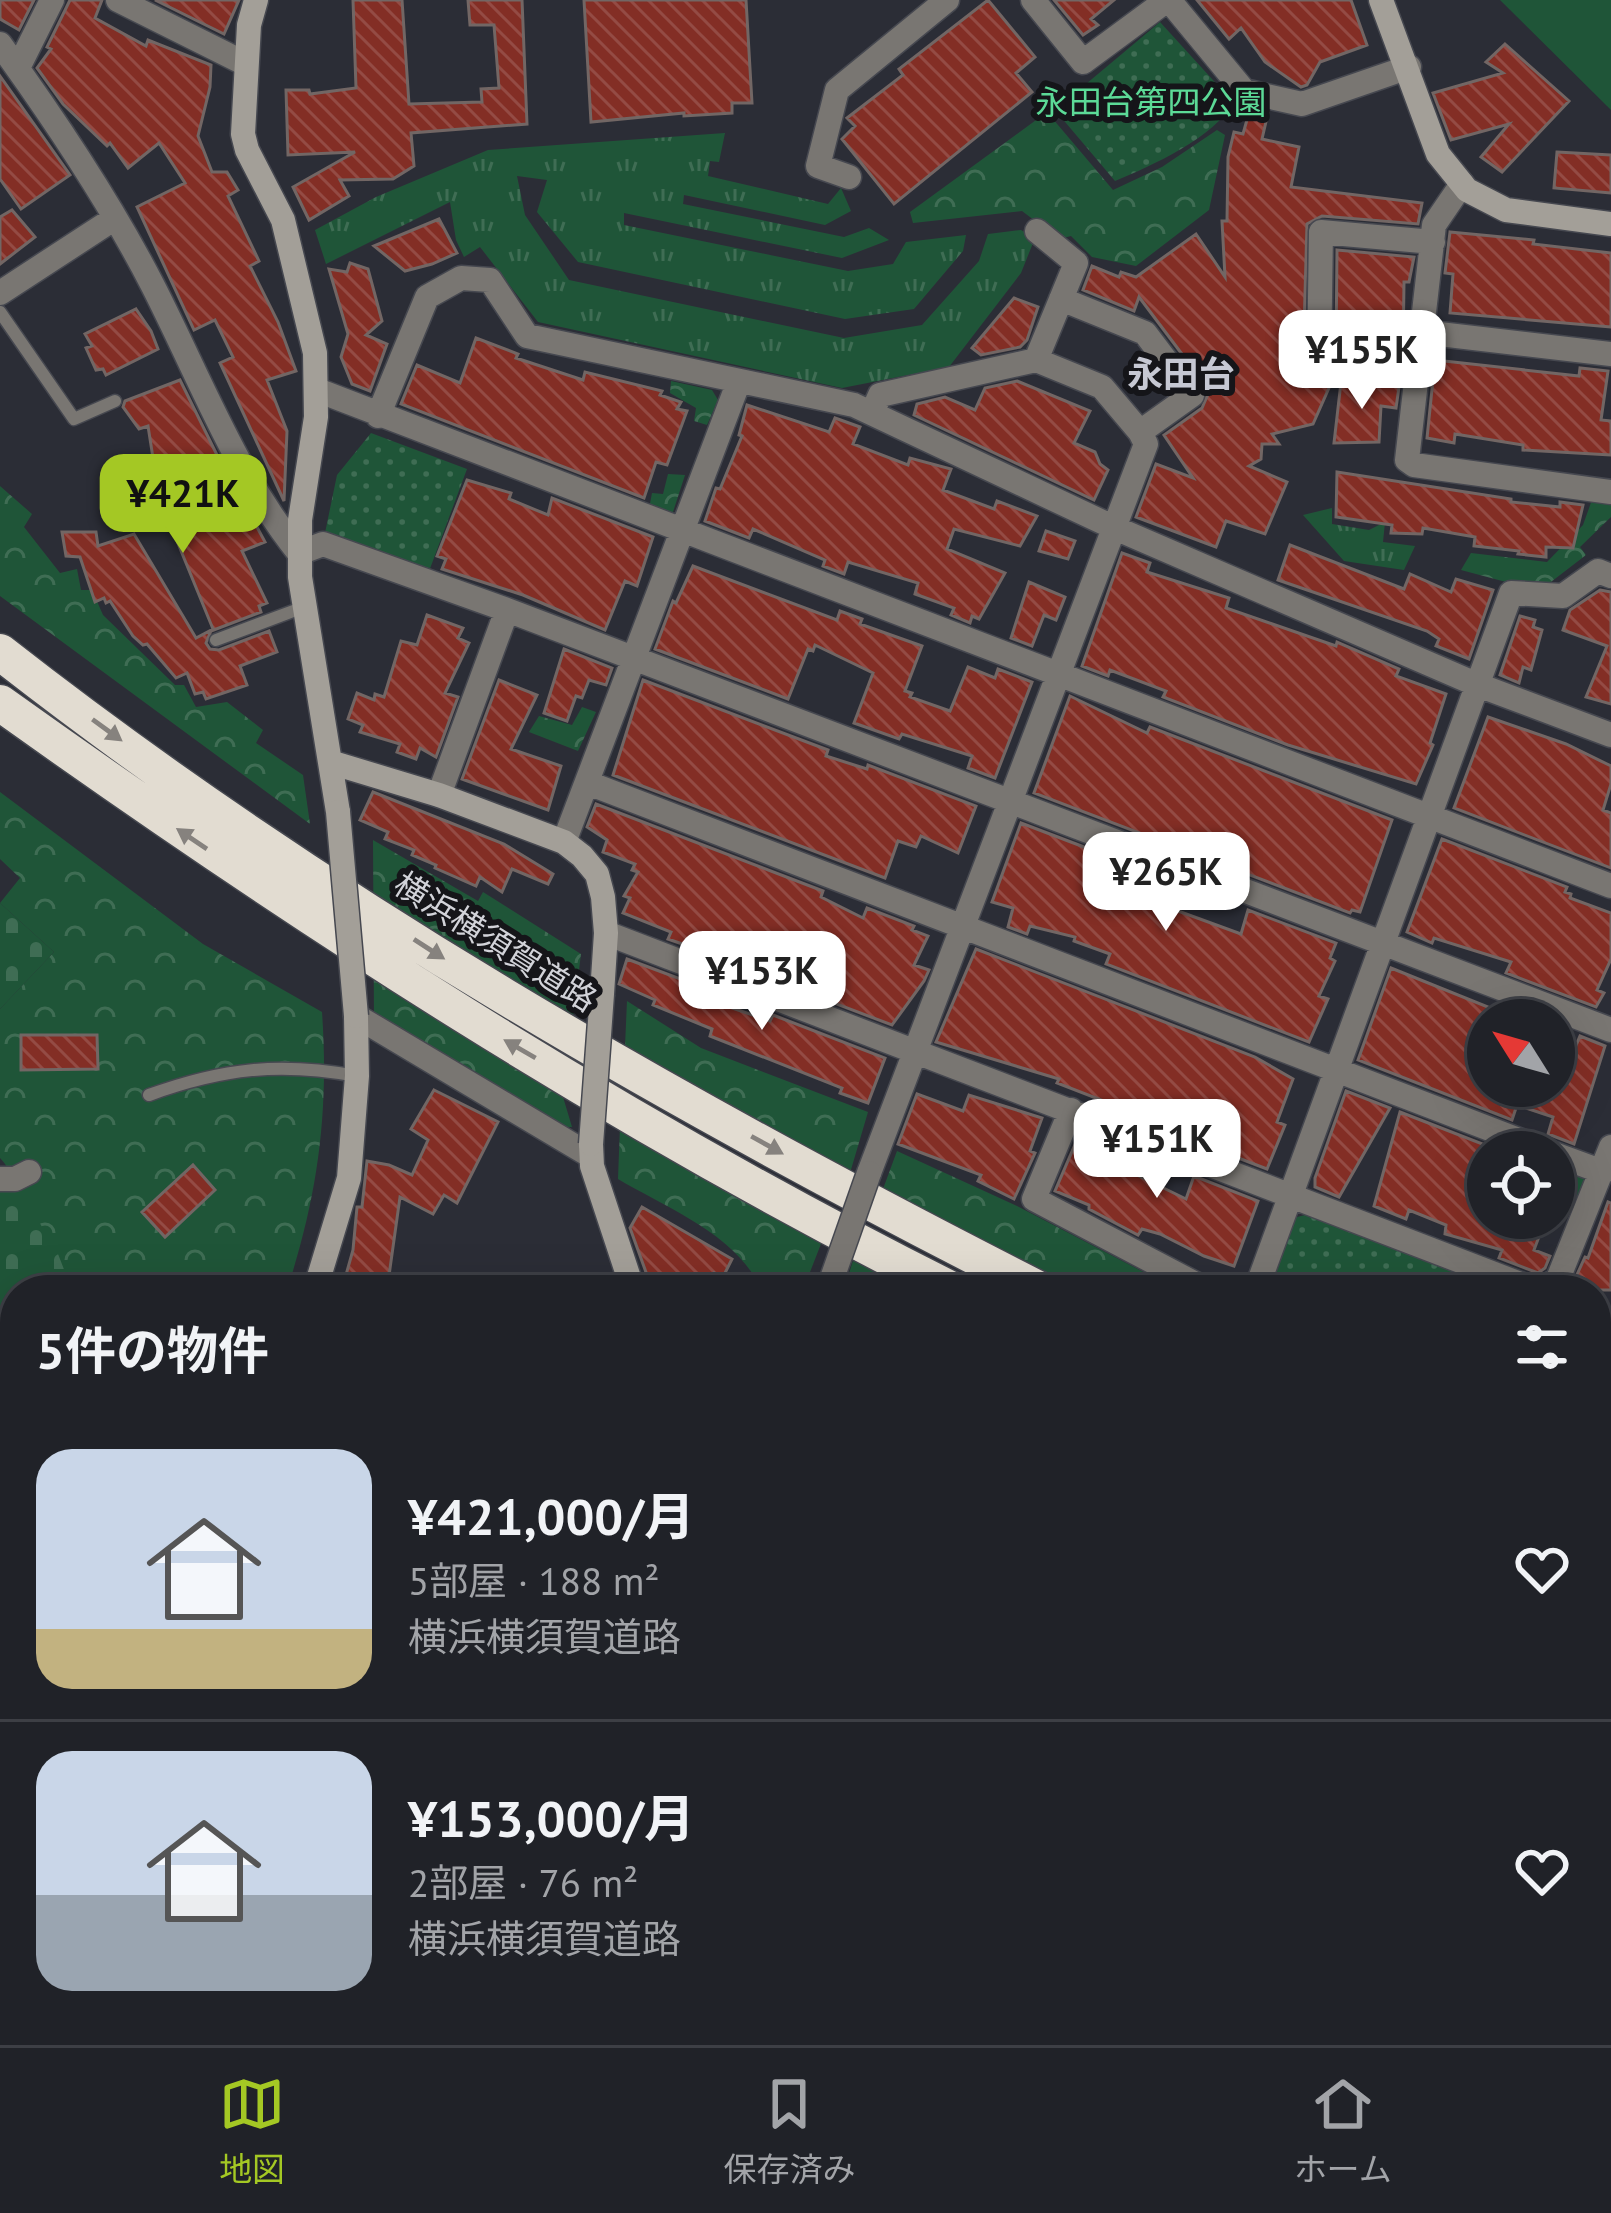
<!DOCTYPE html>
<html lang="ja">
<meta charset="utf-8">
<style>
:root{--surface:#202228;--page:#282a30;--text:#f1f3f6;--muted:#a2a4a8;--line:#3d3f45;--accent:#a4c824}
body{margin:0;font-family:"PT Sans","Noto Sans JP",sans-serif;background:var(--page);color:var(--text);height:100vh;display:flex;flex-direction:column;font-size:45px;white-space:nowrap}
*{box-sizing:border-box;margin:0}
p{font-size:39px;color:var(--muted)}
.icon{flex:none;width:66px;height:66px;fill:none;stroke:currentColor;stroke-width:2;stroke-linecap:round;stroke-linejoin:round}
.map{position:relative;flex:1;overflow:hidden}
.details{position:absolute;left:0px;top:1275px;width:1611px;height:771px;display:flex;flex-direction:column;background:var(--surface);border-radius:48px 48px 0 0;box-shadow:0 12px 48px #0002,0 0 0 3px var(--line)}
.details>*{flex:none}
.needle{width:78px;rotate:307deg}
.buttons{position:absolute;left:1467px;top:999px;display:grid;gap:24px}
.buttons a{display:grid;place-items:center;width:108px;height:108px;border-radius:50%;background:var(--surface);box-shadow:0 12px 48px #0002,0 0 0 3px var(--line);font-size:60px}
.price{position:absolute;translate:-50% -102px;padding:0 27px;border-radius:24px;background:#fff;color:#222;font-size:39px;line-height:78px;filter:drop-shadow(0 3px 6px #0008)}
.price::after{content:'';position:absolute;left:50%;top:72px;width:36px;height:27px;margin-left:-18px;background:inherit;clip-path:polygon(0 0,100% 0,50% 100%)}
.price.on{background:var(--accent);color:#111}
ul{padding:0;list-style:none}
li{display:flex;align-items:center;gap:36px;height:300px;padding:0 36px}
li+li{border-top:3px solid var(--line)}
li span{display:grid;place-items:center;flex:none;width:336px;height:240px;border-radius:36px;color:#555}
li>.icon{margin-inline-start:auto}
span .icon{width:144px;height:144px;fill:#fffc;stroke-width:1}
li b{font-size:51px}
h2{display:flex;justify-content:space-between;align-items:center;height:144px;padding:0 36px;font-size:51px}
.menu{display:flex;justify-content:space-around;align-items:center;height:168px;border-top:3px solid var(--line);background:var(--surface);font-size:33px;color:var(--muted)}
.menu a{display:grid;justify-items:center;gap:6px}
.menu .on{color:var(--accent)}
.map>svg:first-child{display:block}
</style>
<div class="map">
<svg width="1611" height="2045" viewBox="0 0 1611 2045">
<defs>
<pattern id="grass-tufts" width="24" height="20" patternUnits="userSpaceOnUse" patternTransform="scale(3)"><rect width="24" height="20" fill="#1f5538"/><path d="M3 7l-1-3M5 7V3M7 7l1-3M15 17l-1-3M17 17v-4M19 17l1-3" fill="none" stroke="#3f6d54"/></pattern>
<pattern id="forest-crowns" width="20" height="18" patternUnits="userSpaceOnUse" patternTransform="scale(3)"><rect width="20" height="18" fill="#1f5538"/><path d="M2 6a3 3 0 1 1 6 0M12 15a3 3 0 1 1 6 0" fill="none" stroke="#3f6d54"/></pattern>
<pattern id="cemetery-stones" width="16" height="16" patternUnits="userSpaceOnUse" patternTransform="scale(3)"><rect width="16" height="16" fill="#1f5538"/><path d="M2 7V4a2 2 0 0 1 4 0v3zM10 15v-3a2 2 0 0 1 4 0v3z" fill="#3f6d54"/></pattern>
<pattern id="park-dots" width="8" height="8" patternUnits="userSpaceOnUse" patternTransform="scale(3)"><rect width="8" height="8" fill="#1f5538"/><path d="M2 2h.1M6 6h.1" fill="none" stroke="#3f6d54" stroke-width="1.8" stroke-linecap="round"/></pattern>
<pattern id="building-back-hatch" width="6" height="6" patternUnits="userSpaceOnUse" patternTransform="scale(3)"><rect width="6" height="6" fill="#832e25"/><path d="M-1 5l2 2M0 0l6 6M5-1l2 2" fill="none" stroke="#944b44"/></pattern>
</defs>
<rect width="100%" height="100%" fill="#2b2d36"/>
<path fill="url(#grass-tufts)" d="M725 133 719 162 710 161 708 176 828 204 841 188 851 211 825 225 684 195 683 204 844 237 869 228 889 240 842 258 624 213V225L848 271 893 264 906 242 966 235 963 251 914 309 845 319 578 262 537 212 547 180 517 176 525 215 569 280 844 338 922 325 979 261 988 234 1021 230 1035 238 1021 273 949 367 842 388 538 322 480 247 464 257 456 240 450 202 326 264 315 230 376 197 488 150Z
M1332 508V524L1369 530 1385 522 1383 542 1415 546 1404 570 1344 561 1303 515Z"/>
<path fill="url(#forest-crowns)" d="M1047 112 1113 190 1162 167 1217 130 1225 135 1209 210 1136 266 1092 257 1071 236 1059 239 1022 211 913 223 910 212Z
M671 381 712 390 718 400 707 425 694 421 696 408 670 393Z
M668 474 685 475 673 512 649 509 652 493 663 494Z
M0 486 32 514 24 527 60 573 77 569 81 590H92L103 615 175 685H184L196 707 227 702 263 730 256 743 303 775 310 824 0 596Z
M1593 497 1611 499V517L1580 547 1586 555 1547 585 1506 582 1461 570 1471 553 1547 562 1583 525Z
M582 707 596 712 578 751 529 732 539 716 572 725Z
M0 792 203 944 322 1012C329 1113 318 1194 287 1290H94L90 1286 72 1290C58 1255 37 1226 20 1192 13 1179 11 1170 0 1158V1009L54 952 0 903 20 878 0 859Z
M373 840 478 901 483 892 581 954 573 1017 417 931 403 995 563 1097 572 1127H558L374 1019Z
M627 1001 701 1048 868 1112 850 1173 625 1047Z
M620 1126 826 1231 803 1290H784L757 1281C730 1232 665 1207 618 1179Z
M897 1151 1017 1206 1178 1290H1073L883 1189Z
M1573 1173 1586 1180 1564 1220 1554 1218V1207L1562 1203Z
M855 1254 924 1290H844Z
M1596 1469 1611 1476V1533L1596 1526Z
M15 1578V1761L0 1770V1586Z"/>
<path fill="url(#cemetery-stones)" d="M0 903 54 952 0 1009Z
M0 1184 18 1186 58 1254 72 1290H15V1578L0 1586Z"/>
<path fill="url(#park-dots)" d="M1160 22 1233 102C1216 137 1151 166 1115 181L1055 110Z
M371 433 467 469 428 574 325 533 337 475Z
M1305 1215 1490 1282 1489 1290H1264L1293 1218Z"/>
<path fill="#1f5538" d="M1500 0H1611V110Z"/>
<path fill="url(#building-back-hatch)" stroke="#726664" stroke-width="3" d="M0 0H34L19 30 0 19Z
M70 0H102L95 18 146 46 148 40 211 65 210 87 198 136 212 172H227L238 190 228 196 259 261 250 266 278 322 296 371 267 380 287 431 284 501 220 363 233 357 215 320 194 330 137 207 185 183 159 143 128 168 110 143 107 146 63 104 37 68 51 49 47 47Z
M155 0H239L224 34Z
M353 0H402L409 104 482 102 481 89 499 88 494 25H470L468 0H522L527 124 411 133 414 166 393 179 340 180 349 196 309 220 293 187 355 152 288 155 286 90H309L310 94 356 88Z
M584 0H746L752 103H732V113L684 116V113L591 122Z
M988 0 1035 57 1016 73 1032 92 894 204 842 139 855 126 847 118 903 75 899 69Z
M1054 0H1114L1091 19 1098 25 1083 35Z
M1197 0H1351L1367 45 1320 62 1307 85 1301 87 1265 62 1241 28 1229 39Z
M1505 44 1569 101 1502 172 1481 157 1509 124 1451 140 1433 93 1503 73 1486 62Z
M0 76 70 175 21 209 0 179Z
M1250 109 1268 113 1262 139 1299 147 1291 187 1422 203 1418 224 1322 216 1307 224 1303 364 1311 377 1332 381 1313 424 1272 434 1279 444H1262L1261 459 1249 466 1287 482 1265 534 1226 521 1216 547 1136 517 1156 464 1193 478 1164 435 1202 408 1208 394 1206 386 1139 297 1134 311 1083 290 1092 266 1119 277 1121 272 1136 277 1196 234 1225 277 1222 221H1227L1228 157 1234 132 1243 134Z
M1557 152 1611 155V193L1554 188Z
M12 210 35 237 0 264V217Z
M439 219 457 253 432 264 405 271 374 246Z
M1450 232 1534 240 1533 244 1611 253V327L1450 313 1453 274 1445 273Z
M1337 250 1414 257 1409 282H1404L1403 354 1336 348Z
M350 263 368 269 382 321 366 335 387 344 370 391 352 384 341 357 348 334 329 269 347 272Z
M1014 298 1038 307 1027 340 1020 347 981 355 972 348Z
M136 309 151 331 158 349 106 375 103 369 96 370 86 348 92 346 85 334Z
M476 338 518 354 516 358 583 380 585 372 662 391 660 395 681 402 677 409 687 411 667 465 656 462 644 498 401 404 417 365 460 383Z
M1435 360 1579 376 1580 368 1608 371 1601 420 1611 421V455L1523 450V445L1455 434 1454 443 1427 438Z
M180 380 218 457 205 462 217 500 226 497 230 506 243 501 265 542 242 551 267 603 259 606 261 612 211 631 206 643 210 649 219 650 269 631 277 652 240 666 247 685 206 699 203 692 195 694 187 673 176 678 147 644 143 645 133 636 110 601 106 603 104 598 95 602 80 557 66 556 62 532H96L98 546 134 534 196 638 213 629 168 519 186 514 168 474 158 456 153 458 148 426 139 429 123 407 125 401Z
M1017 381 1090 411 1074 443 1095 452 1100 464 1108 470 1094 500 914 415 917 404 945 397 975 410 985 388Z
M1341 382 1399 387 1396 408 1381 406 1379 442 1334 443Z
M747 405 829 432 835 418 860 427 853 444 908 465 910 458 951 469 943 490 994 509 997 501 1037 516 1020 546 954 529 947 549 1005 573 979 619 972 616 970 623 951 615 954 608 915 594 918 583 848 562 844 574 823 566 825 560 753 529 749 538 705 521 716 488 720 489 742 436 739 435Z
M1337 472 1511 499V502L1560 507V502L1583 505 1573 548 1546 547V557L1518 554 1519 551 1474 546 1475 537 1423 528 1422 534 1391 533 1392 525 1336 517Z
M467 480 511 493 509 499 548 515 552 498 653 537 637 586 625 581 605 630 523 595 442 569 446 559 437 556Z
M1046 531 1075 541 1068 559 1039 551Z
M1290 545 1404 589 1410 574 1451 592 1456 579 1493 590 1469 659 1436 646 1439 639 1427 631 1278 580Z
M1122 553 1150 563 1147 572 1229 598 1226 608 1336 646 1337 642 1399 669 1396 676 1446 694 1430 743 1433 745 1416 784 1288 745 1163 697 1166 691 1110 670 1108 676 1082 666Z
M693 566 837 620 840 611 862 619 860 624 922 646 905 691 912 693 910 697 950 711 968 667 995 678 998 669 1032 682 995 778 968 768 972 756 902 734 899 739 854 723 873 673 815 645 813 651 808 649 788 699 655 649 673 601 676 603Z
M1029 582 1065 597 1056 620 1044 615 1032 646 1011 638Z
M1600 590 1611 592V704L1586 697 1607 646 1563 630 1570 610Z
M427 615 463 628 458 638 469 643 445 693 458 697 436 757 420 748 416 759 397 752 400 744 360 732 363 725 348 719 357 693 374 700 375 694 384 697 401 641 417 645Z
M1520 616 1535 620 1533 627 1542 630 1531 670 1523 667 1519 683 1500 675Z
M564 649 612 668 606 685 589 680 582 698 576 696 567 721 544 713Z
M499 680 537 695 511 749 561 766 548 810 462 779Z
M643 680 828 750 826 756 867 769 868 765 976 806 958 853 921 836 916 847 898 841 885 878 613 775Z
M1070 696 1147 733 1150 727 1392 820 1360 912 1352 910 1350 913 1034 793Z
M1488 717 1566 744 1611 766V784L1603 810 1611 813V868L1454 808Z
M373 792 504 844 553 874 548 884 512 869 502 892 480 877 476 886 435 868 436 865 412 855 414 850 385 839 388 832 360 820Z
M596 804 823 891 821 897 863 918 867 908 914 926 912 930 928 936 914 965 929 970 924 981 892 1025 784 984 786 980 668 939 671 932 623 913 630 898 624 896 638 872 632 870 635 864 603 852 607 840 587 827Z
M1021 823 1168 879 1159 904 1241 934 1248 910 1336 943 1330 958 1335 961 1319 996 1328 999 1309 1042 1106 964 1110 954 1074 941 1075 937 1030 926 1027 934 1008 927 1013 908 992 902Z
M1442 839 1567 887 1565 892 1571 894 1570 898 1611 913V959L1597 990 1604 993 1596 1007 1506 973 1511 962 1434 938 1432 943 1407 932Z
M976 949 1255 1057 1293 1079 1277 1122 1285 1125 1267 1169 1126 1115 1127 1110 1057 1083 1059 1079 936 1042Z
M627 959 710 990 706 999 770 1021 773 1015 885 1058 868 1103 840 1093 842 1088 710 1036 712 1029 653 1005 655 1000 619 984Z
M1391 968 1488 1007V1086H1559L1580 1036 1605 1046 1574 1144 1548 1134 1553 1117 1517 1105 1512 1120 1358 1060Z
M21 1035H97L98 1069 21 1070Z
M434 1090 498 1122 457 1203 444 1195 433 1214 400 1197 387 1290H345L347 1283 344 1282 353 1250 357 1207H362L367 1161 389 1165 412 1175 428 1140 411 1129Z
M1346 1091 1390 1108 1339 1197 1315 1187V1178Z
M917 1094 963 1111 969 1095 1042 1118 1030 1151 1035 1153 1014 1199 978 1181 981 1175 898 1144Z
M1400 1112 1498 1150 1488 1152V1218H1546L1534 1250 1550 1256 1545 1268 1538 1273 1499 1258 1502 1250 1445 1234 1446 1225 1409 1210 1406 1219 1374 1206Z
M1080 1133 1144 1157 1139 1176 1186 1199 1194 1176 1258 1201 1234 1266 1204 1256 1160 1234 1142 1229 1138 1235 1089 1209V1205L1055 1191Z
M193 1165 215 1190 165 1237 142 1212Z
M1608 1202 1611 1203V1290H1570L1585 1257 1588 1258Z
M642 1207 732 1259 722 1279 714 1273 705 1287 670 1290 647 1275 630 1228Z"/>
<g fill="none" stroke-linecap="round" stroke-linejoin="round">
<g stroke="#464850" stroke-width="15">
<path id="lane" d="M0 312 74 419 115 401
M216 640 304 607
M149 1095C223 1068 280 1062 357 1076
M0 2003 9 2020 12 2045
M1447 2031 1461 2045
M278 2045 285 2031
M1519 2045V2042L1555 2045"/>
</g>
<g stroke="#464850" stroke-width="27">
<path id="street" d="M118 0 246 64
M1033 0 1083 62 1167 0
M1169 0 1244 91 1302 104 1409 67
M0 44C55 120 110 202 153 286 199 376 235 473 299 553L323 544 507 610 1611 1030
M18 68 52 0
M849 177 818 166 837 90 947 0
M1462 184 1434 225 1407 460 1414 465 1611 492
M0 293 115 218
M1061 299 1145 333 1192 395 1140 432
M1422 332 1611 354
M1036 360 1076 263 1037 231
M1417 372 1319 363 1321 232 1433 242
M317 390 1611 886
M378 416 427 297 461 278 490 280 527 336 854 405 1115 528 1478 685 1611 735
M588 783 1550 1152
M439 795 507 610
M564 842 739 381
M606 933 1536 1290
M356 1016 591 1156
M1071 1110 1034 1199 1207 1290
M1554 1154 1603 1172
M869 1173 1146 444 1140 432 1102 387 1036 360 880 395 872 413
M0 1179H15L29 1172
M1256 1290 1511 593 1563 596 1598 571 1611 576
M1542 1290 1558 1279 1611 1147
M1596 1366 1611 1363
M1596 1423 1611 1426
M1596 1685 1611 1694
M0 1929 15 1938
M172 2031 197 2045
M444 2031 468 2045
M694 2031 718 2045
M929 2031 952 2045
M1165 2031 1189 2045
M412 2045 419 2031
M870 2045 878 2031
M1315 2045 1322 2031"/>
</g>
<g stroke="#464850" stroke-width="27">
<path id="secondary" d="M256 0 249 25 243 134 247 150 283 220 315 353 316 417 300 520V577L338 812
M1381 0 1438 154 1467 190 1506 210 1611 224
M330 762 439 795 564 842 582 856 597 874 603 897 606 933 602 994
M591 1144 592 1166 633 1290
M315 1290 349 1178 357 1076 356 1016
M0 1796 15 1787
M1596 1897 1611 1903"/>
</g>
<g stroke="#464850" stroke-width="39">
<path id="highway" d="M0 652C320 903 678 1106 1040 1290
M0 703C304 920 618 1123 952 1290
M1596 1568 1611 1575
M1596 1613 1611 1621"/>
</g>
<use href="#lane" stroke="#797672" stroke-width="12"/>
<use href="#street" stroke="#797672" stroke-width="24"/>
<use href="#secondary" stroke="#a39f98" stroke-width="24"/>
<use href="#highway" stroke="#e2dcd1" stroke-width="36"/>
<g stroke="#464850" stroke-width="27" stroke-linecap="butt">
<path id="street-bridge" d="M828 1290 869 1173"/>
</g>
<g stroke="#464850" stroke-width="27" stroke-linecap="butt">
<path id="secondary-bridge" d="M338 812 356 1016
M591 1144 602 994"/>
</g>
<use href="#street-bridge" stroke="#797672" stroke-width="24"/>
<use href="#secondary-bridge" stroke="#a39f98" stroke-width="24"/>
</g>
<defs><path id="oneway-solid" d="M-6-.8H1V-3.2L6.5 0L1 3.2V.8H-6Z" transform="scale(3)"/></defs>
<g fill="#86827e">
<use href="#oneway-solid" transform="translate(107 730) rotate(36)"/>
<use href="#oneway-solid" transform="translate(192 839) rotate(-146)"/>
<use href="#oneway-solid" transform="translate(429 949) rotate(33)"/>
<use href="#oneway-solid" transform="translate(520 1049) rotate(-150)"/>
<use href="#oneway-solid" transform="translate(767 1145) rotate(29)"/>
</g>
<g text-anchor="middle" dominant-baseline="central" stroke-width="12" stroke-linejoin="round" paint-order="stroke">
<g font-size="33" fill="#5cda97" stroke="#151519">
<text x="1151" y="101">永田台第四公園</text>
</g>
<g font-size="33" fill="#d2d3d9" stroke="#151519">
<text transform="translate(496 941) rotate(32)">横浜横須賀道路</text>
</g>
<g font-size="36" font-weight="bold" fill="#c6c8d3" stroke="#151519">
<text x="1181" y="373">永田台</text>
</g>
</g>
</svg>
<div class="buttons">
<a><svg class="needle" viewBox="-14 -14 28 28"><path d="M0-13l5 13h-10z" fill="#e53935"/><path d="M0 13l5-13h-10z" fill="#a2a4a8"/></svg></a>
<a><svg class="icon" aria-label="locate" viewBox="0 0 24 24"><circle cx="12" cy="12" r="6"/><path d="M12 2v4M12 18v4M2 12h4M18 12h4"/></svg></a>
</div>
<b class="price" style="left:1362px;top:412px">¥155K</b>
<b class="price on" style="left:183px;top:556px">¥421K</b>
<b class="price" style="left:1166px;top:934px">¥265K</b>
<b class="price" style="left:762px;top:1033px">¥153K</b>
<b class="price" style="left:1157px;top:1201px">¥151K</b>
<section class="details">
<h2>5件の物件<svg class="icon" aria-label="filters" viewBox="0 0 24 24"><path d="M4 7h16M4 17h16"/><circle cx="9" cy="7" r="2"/><circle cx="15" cy="17" r="2"/></svg></h2>
<ul>
<li><span style="background:linear-gradient(#c9d6e8 75%,#c2b280 0)"><svg class="icon" aria-label="home" viewBox="0 0 24 24"><path d="M3 11l9-7 9 7M6 9v11h12V9"/></svg></span><div><b>¥421,000/月</b><p>5部屋 · 188 m²</p><p>横浜横須賀道路</p></div><svg class="icon" aria-label="heart" viewBox="0 0 24 24"><path d="M12 20l-8-8c-3-5 5-10 8-4 3-6 11-1 8 4z"/></svg></li>
<li><span style="background:linear-gradient(#c9d6e8 60%,#9aa5b1 0)"><svg class="icon" aria-label="home" viewBox="0 0 24 24"><path d="M3 11l9-7 9 7M6 9v11h12V9"/></svg></span><div><b>¥153,000/月</b><p>2部屋 · 76 m²</p><p>横浜横須賀道路</p></div><svg class="icon" aria-label="heart" viewBox="0 0 24 24"><path d="M12 20l-8-8c-3-5 5-10 8-4 3-6 11-1 8 4z"/></svg></li>
</ul>
</section>
</div>
<nav class="menu">
<a class="on"><svg class="icon" aria-label="map" viewBox="0 0 24 24"><path d="M3 6l6-2 6 2 6-2v14l-6 2-6-2-6 2zM9 4v14M15 6v14"/></svg>地図</a>
<a><svg class="icon" aria-label="saved" viewBox="0 0 24 24"><path d="M7 4h10v16l-5-4-5 4z"/></svg>保存済み</a>
<a><svg class="icon" aria-label="home" viewBox="0 0 24 24"><path d="M3 11l9-7 9 7M6 9v11h12V9"/></svg>ホーム</a>
</nav>
